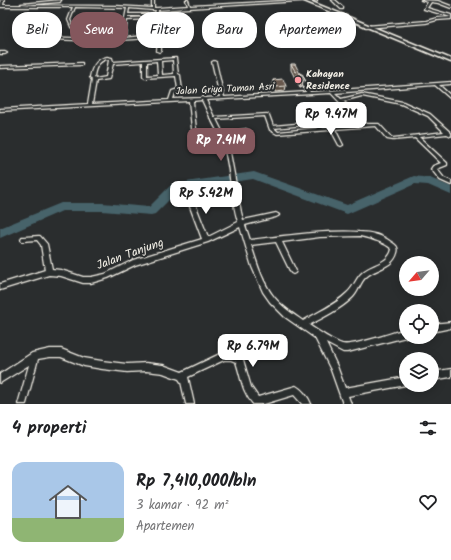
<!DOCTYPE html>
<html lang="id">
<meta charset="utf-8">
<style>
:root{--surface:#fff;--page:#f2f2f2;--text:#202124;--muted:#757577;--line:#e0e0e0;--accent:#84575d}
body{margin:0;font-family:Kalam,sans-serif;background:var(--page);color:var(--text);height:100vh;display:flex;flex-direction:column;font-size:15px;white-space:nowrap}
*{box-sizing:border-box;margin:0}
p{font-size:13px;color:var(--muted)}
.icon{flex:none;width:22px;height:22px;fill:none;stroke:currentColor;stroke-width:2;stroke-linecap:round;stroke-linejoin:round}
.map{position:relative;height:404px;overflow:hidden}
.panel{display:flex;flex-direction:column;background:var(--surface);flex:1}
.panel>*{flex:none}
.banner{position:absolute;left:12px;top:12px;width:427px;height:36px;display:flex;gap:8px}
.needle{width:26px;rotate:242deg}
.tools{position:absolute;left:399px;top:256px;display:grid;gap:8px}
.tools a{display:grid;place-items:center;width:40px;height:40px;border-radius:50%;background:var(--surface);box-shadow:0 2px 10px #0003;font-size:20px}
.price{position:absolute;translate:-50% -34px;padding:0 9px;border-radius:8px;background:#fff;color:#222;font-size:13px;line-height:26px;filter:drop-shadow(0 1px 2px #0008)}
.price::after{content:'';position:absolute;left:50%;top:24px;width:12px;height:9px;margin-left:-6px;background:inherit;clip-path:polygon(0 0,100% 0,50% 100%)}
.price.current{background:var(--accent);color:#fff}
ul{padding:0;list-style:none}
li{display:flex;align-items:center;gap:12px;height:100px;padding:0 12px}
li+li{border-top:1px solid var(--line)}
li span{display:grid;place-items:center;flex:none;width:112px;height:80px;border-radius:12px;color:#555}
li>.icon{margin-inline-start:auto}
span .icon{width:48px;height:48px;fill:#fffc;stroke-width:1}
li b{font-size:17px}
h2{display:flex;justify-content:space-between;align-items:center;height:48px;padding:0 12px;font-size:17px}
.chip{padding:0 14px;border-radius:16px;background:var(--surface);box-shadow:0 2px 10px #0003;font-size:14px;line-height:36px}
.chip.current{background:var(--accent);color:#fff}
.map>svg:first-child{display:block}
</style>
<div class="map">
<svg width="451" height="404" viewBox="0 0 451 404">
<rect width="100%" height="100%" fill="#2a2d2e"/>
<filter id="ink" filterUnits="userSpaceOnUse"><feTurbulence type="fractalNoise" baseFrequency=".025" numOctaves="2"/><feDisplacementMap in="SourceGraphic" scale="8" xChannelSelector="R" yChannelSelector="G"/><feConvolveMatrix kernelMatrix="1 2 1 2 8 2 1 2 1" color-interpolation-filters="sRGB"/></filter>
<g filter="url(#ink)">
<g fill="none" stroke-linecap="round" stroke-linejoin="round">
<path fill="#46636b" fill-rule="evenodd" d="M254 172 347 205 414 176 430 178 451 187V195L428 185 415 184 347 214 253 179 179 190 155 214 151 215 102 211H62L0 238V228L61 203H102L149 207 172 184Z"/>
<g stroke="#f4f1e8" stroke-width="2.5">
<path id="minor" d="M0 0H4L3 5 117 6 152 8V0H154V8H157L188 6 186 0H188L190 6 302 0H317L158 10 156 24 163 35 161 36V51L159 52 157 51 158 36 136 39 99 41 46 39 43 36 20 38 18 37 20 32 22 31 24 32 22 36 44 34 47 37 99 39 121 38 124 25 78 29 77 28 78 27 124 23 127 8 75 7 70 20 73 27 72 28 71 27 68 20 73 7H0L1 1 0 2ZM129 8 153 10H156L155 14H128ZM128 16H155L154 17 128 18ZM154 19V24L158 32V34L125 38 127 20Z
M61 0 60 2 22 5 21 4Z
M332 0H335L343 7V9H341Z
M421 0 438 1 451 6V8L438 3 431 2 427 8 451 15V17L424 9 428 2Z
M451 17V19L437 20 426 23 366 28 365 27 366 26 426 21 437 18Z
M352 19V21L345 22 351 26V28H350L342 21Z
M0 52H5L7 53 5 54H0Z
M107 57 112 58 113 62 176 58 178 74 180 75 182 90 175 93 173 99 201 98 203 97 205 98 220 97 212 62 214 61 216 62 224 97 306 92 298 75 300 74 302 75 310 92 451 82V84L439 85 451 96V99L435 85 335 93 341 99 362 94 403 102 430 114 451 133V136L447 134 419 137 447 163V165L437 169 444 178 451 181V185L440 180 432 170 431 169 433 166 441 163 415 138 393 140 387 139 376 126 335 129 343 145 341 146 339 145 331 130 277 134 270 130 265 116 216 119 223 133 246 129 248 130 246 131 224 136 227 142 230 152 241 212 243 220 276 213 278 214 279 215 278 216 276 217 245 225 250 240C286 236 323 230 359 232 370 232 382 235 391 242 396 245 399 247 397 253 393 268 376 268 366 277 360 282 359 291 353 297 341 309 324 317 309 325 318 331 333 341 342 344 353 347 393 332 406 329V337L348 352H343L326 343 337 366 345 388 406 377V385L348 396 351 404H343L331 370 315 338 285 317 270 302 263 292 252 267 240 227 208 242 135 265 108 278 91 283H83L61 276 49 275 0 290V284L45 270 41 245 37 240 24 241H22L21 239 22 237H24L38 236H40L47 244 52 269 61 270 83 277H91L105 274 133 260 202 239 186 196 187 195 189 194 192 196 208 237 238 222C231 199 231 174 225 151 222 139 217 130 211 119L210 118V117L202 100 193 101 196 129 194 130 192 129 189 101 0 111V109L88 104 92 80 90 77C92 67 96 59 107 57ZM107 59 109 60 106 77 95 79 94 77C95 69 98 61 107 59ZM173 60 174 74 162 75 161 61ZM157 61 158 75 147 76V62ZM143 62V76L145 78 176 76 178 89 172 91 169 100 92 104 96 81 109 79 113 64ZM331 93 347 110 313 115V116L316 122 273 126 269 115 267 114 214 117 206 100ZM362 96 401 104 428 116 444 132 393 138 391 137 379 124H367L363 121 343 101ZM349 112 361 124 323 128 318 117ZM317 124 318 128 278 132 274 128ZM360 236C372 239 382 241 392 249 389 264 371 264 362 273 356 278 354 287 347 293 335 305 318 312 303 321 293 314 282 307 274 297 262 282 257 263 251 245L276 242 291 273 293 274 295 273 296 271 282 242 320 237Z
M81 63H82V65L0 68V66Z
M451 322V328L432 332V324Z
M50 349H61L84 358 102 361 127 364 146 363 163 365 182 372 224 352H231L242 356 251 387 258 397 296 386C302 389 309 398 311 404H302L294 395 264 404H253C242 392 241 376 236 362L231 360H224L188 377 194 404H186L181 382 179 379 163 373 146 371 127 372 102 369 84 366 61 357H50L38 359 26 404H18L29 365 0 383V374L32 353Z
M451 369V377L432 380V372Z"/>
</g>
<g stroke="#f4f1e8" stroke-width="3">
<path id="major" d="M302 0H307L451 59V62Z"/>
</g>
<use href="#minor" fill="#2a2d2e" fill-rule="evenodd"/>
<use href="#major" fill="#2a2d2e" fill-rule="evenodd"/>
</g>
<path fill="#594d43" stroke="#f4f1e8" d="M291 64 303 80 302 87 300 88 291 70Z
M273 80 286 86 285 91 275 92 273 84Z"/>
<path fill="#483e37" stroke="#f4f1e8" d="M303 80 302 87 300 88 301 81Z"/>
<path fill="#67594e" stroke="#f4f1e8" d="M291 64H295L303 80 301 81Z
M283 79 286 86 276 87 273 80Z"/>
</g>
<circle fill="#ff9aa2" stroke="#2a2d2e" stroke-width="1.5" cx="298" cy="80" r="4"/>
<g text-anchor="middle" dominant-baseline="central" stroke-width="4" stroke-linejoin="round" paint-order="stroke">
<g font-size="10" font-weight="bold" fill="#f4f1e8" stroke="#2a2d2e" text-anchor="start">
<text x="306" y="74">Kahayan<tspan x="306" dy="12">Residence</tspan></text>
</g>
<g font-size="10" fill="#f4f1e8" stroke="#2a2d2e">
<text transform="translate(225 89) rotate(-3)">Jalan Griya Taman Asri</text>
</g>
<g font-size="12" fill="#f4f1e8" stroke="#2a2d2e">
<text transform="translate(130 254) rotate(-20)">Jalan Tanjung</text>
</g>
</g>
</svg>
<div class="tools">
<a><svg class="needle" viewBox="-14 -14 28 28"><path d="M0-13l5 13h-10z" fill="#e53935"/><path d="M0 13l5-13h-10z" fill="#757577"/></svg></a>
<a><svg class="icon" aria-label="locate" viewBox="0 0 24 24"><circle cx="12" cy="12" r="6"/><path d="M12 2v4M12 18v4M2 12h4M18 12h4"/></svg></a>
<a><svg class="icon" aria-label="layers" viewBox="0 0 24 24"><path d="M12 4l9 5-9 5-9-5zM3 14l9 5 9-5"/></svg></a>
</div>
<b class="price" style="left:331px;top:136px">Rp 9.47M</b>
<b class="price current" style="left:221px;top:162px">Rp 7.41M</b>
<b class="price" style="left:206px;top:215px">Rp 5.42M</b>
<b class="price" style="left:253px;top:368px">Rp 6.79M</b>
<div class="banner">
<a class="chip">Beli</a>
<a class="chip current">Sewa</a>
<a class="chip">Filter</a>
<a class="chip">Baru</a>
<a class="chip">Apartemen</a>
</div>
</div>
<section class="panel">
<h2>4 properti<svg class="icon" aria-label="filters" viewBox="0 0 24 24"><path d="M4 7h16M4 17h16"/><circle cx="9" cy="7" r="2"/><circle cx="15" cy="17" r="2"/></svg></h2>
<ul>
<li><span style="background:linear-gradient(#a9c7e8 70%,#8fb573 0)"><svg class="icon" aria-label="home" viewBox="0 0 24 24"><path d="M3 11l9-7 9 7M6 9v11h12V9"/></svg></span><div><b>Rp 7,410,000/bln</b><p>3 kamar · 92 m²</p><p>Apartemen</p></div><svg class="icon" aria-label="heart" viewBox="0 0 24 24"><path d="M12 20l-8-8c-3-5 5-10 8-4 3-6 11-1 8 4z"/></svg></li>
</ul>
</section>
